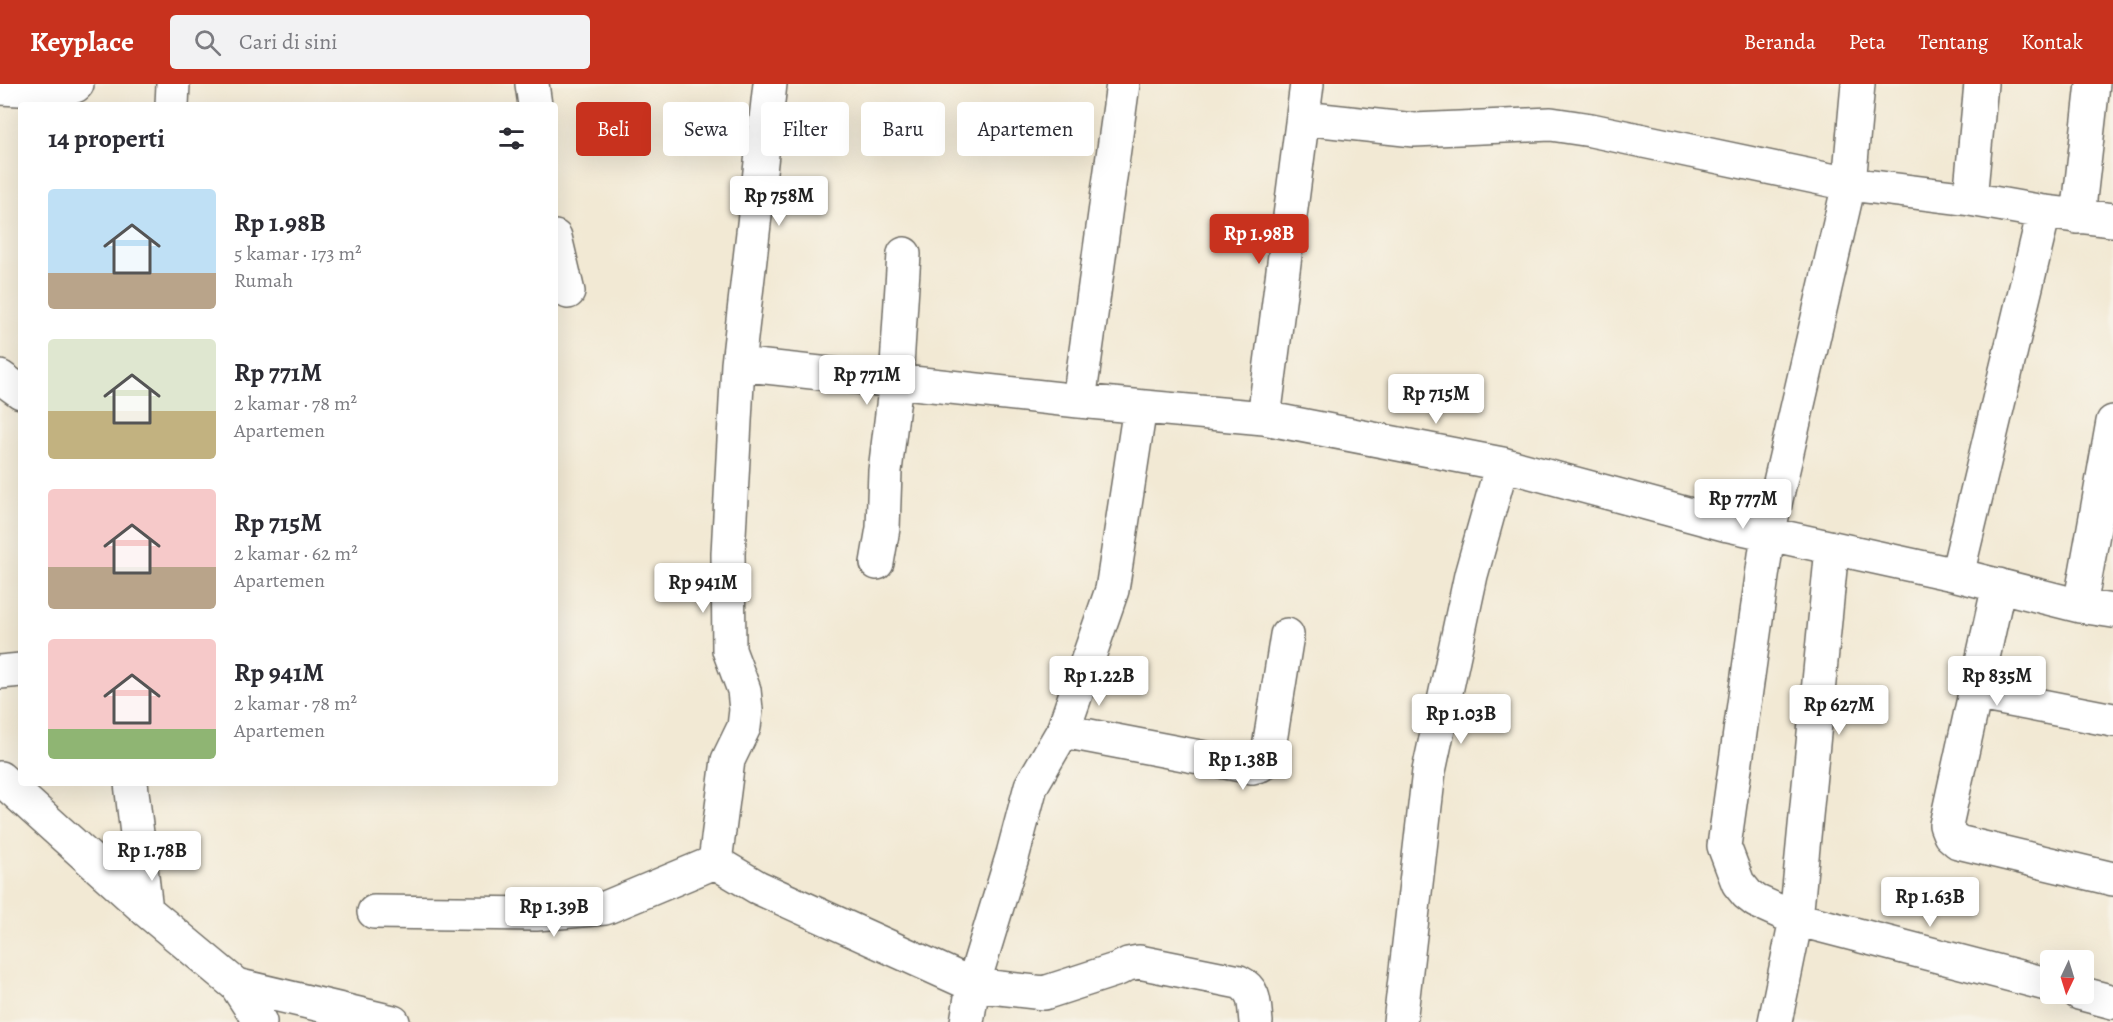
<!DOCTYPE html>
<html lang="id">
<meta charset="utf-8">
<style>
:root{--surface:#fff;--page:#f2f2f3;--text:#2b2b33;--muted:#7c7c81;--accent:#c8321e}
body{margin:0;font-family:Alegreya,serif;background:var(--page);color:var(--text);height:100vh;display:flex;flex-direction:column;font-size:22px;white-space:nowrap}
*{box-sizing:border-box;margin:0}
p{font-size:20px;color:var(--muted)}
.icon{flex:none;width:33px;height:33px;fill:none;stroke:currentColor;stroke-width:2;stroke-linecap:round;stroke-linejoin:round}
.map{position:relative;flex:1;overflow:hidden}
.panel{position:absolute;left:18px;top:18px;width:540px;height:684px;display:flex;flex-direction:column;background:var(--surface);border-radius:6px;box-shadow:0 6px 24px #0002}
.panel>*{flex:none}
.hud{position:absolute;left:576px;top:18px;width:570px;height:54px;display:flex;gap:12px}
.needle{width:39px;rotate:184deg}
.fabs{position:absolute;left:2040px;top:866px;display:grid;gap:12px}
.fabs a{display:grid;place-items:center;width:54px;height:54px;border-radius:6px;background:var(--surface);box-shadow:0 6px 24px #0002;font-size:30px}
.price{position:absolute;translate:-50% -51px;padding:0 14px;border-radius:6px;background:#fff;color:#222;font-size:20px;line-height:39px;filter:drop-shadow(0 2px 3px #0008)}
.price::after{content:'';position:absolute;left:50%;top:36px;width:18px;height:14px;margin-left:-9px;background:inherit;clip-path:polygon(0 0,100% 0,50% 100%)}
.price.on{background:var(--accent);color:#fff}
ul{padding:0;list-style:none}
li{display:flex;align-items:center;gap:18px;height:150px;padding:0 30px}
li span{display:grid;place-items:center;flex:none;width:168px;height:120px;border-radius:6px;color:#555}
li>.icon{margin-inline-start:auto}
span .icon{width:72px;height:72px;fill:#fffc;stroke-width:1}
li b{font-size:26px}
h2{display:flex;justify-content:space-between;align-items:center;height:72px;padding:0 30px;font-size:26px}
.tag{padding:0 21px;border-radius:6px;background:var(--surface);box-shadow:0 6px 24px #0002;font-size:21px;line-height:54px}
.tag.on{background:var(--accent);color:#fff}
header{display:flex;align-items:center;gap:36px;box-sizing:border-box;height:84px;padding:0 30px;background:var(--accent);color:#fff}
header strong{font-size:28px}
nav{display:flex;gap:33px;margin-inline-start:auto;font-size:21px}
.search{width:420px;height:54px;background:var(--page);display:flex;align-items:center;gap:15px;box-sizing:border-box;padding:0 21px;border-radius:6px;color:var(--muted);font-size:22px}
.map>svg:first-child{display:block}
</style>
<header>
<strong>Keyplace</strong>
<div class="search"><svg class="icon" aria-label="search" viewBox="0 0 24 24"><circle cx="10" cy="10" r="6"/><path d="M15 15l6 6"/></svg>Cari di sini</div>
<nav><a>Beranda</a><a>Peta</a><a>Tentang</a><a>Kontak</a></nav>
</header>
<div class="map">
<svg width="2113" height="938" viewBox="0 0 2113 938">
<rect width="100%" height="100%" fill="#f7f3e8"/>
<filter id="ink" filterUnits="userSpaceOnUse"><feTurbulence type="fractalNoise" baseFrequency=".0167" numOctaves="2"/><feDisplacementMap in="SourceGraphic" scale="12" xChannelSelector="R" yChannelSelector="G"/><feConvolveMatrix kernelMatrix="1 2 1 2 8 2 1 2 1" color-interpolation-filters="sRGB"/></filter>
<filter id="wash" filterUnits="userSpaceOnUse"><feTurbulence type="fractalNoise" baseFrequency=".008" numOctaves="4" result="noise"/><feDisplacementMap in="SourceGraphic" scale="24" xChannelSelector="R" yChannelSelector="G"/><feGaussianBlur stdDeviation="1.35" result="paint"/><feColorMatrix in="noise" values="0 0 0 0 0 0 0 0 0 0 0 0 0 0 0 0 0 1.4 0 .05"/><feComposite in="paint" operator="in"/></filter>
<g filter="url(#wash)">
<rect width="100%" height="100%" fill="#f2e9d4"/>
</g>
<g filter="url(#ink)">
<g fill="none" stroke-linecap="round" stroke-linejoin="round">
<g stroke="#716e66" stroke-width="36">
<path id="minor" d="M532 0 535 21
M1858 0 1849 100 1768 450 1724 762 1738 799 1747 810 1756 817 1796 835 2050 901
M0 4 59 7 75 2 77 0
M172 21 173 0
M1303 34 1414 46 1551 40 1591 46 1849 100 1970 115 2044 128 2113 136
M1970 115 1981 0
M2078 133 2093 0
M555 153 568 208
M738 280 1079 317 1264 334 1502 380 1728 441 1957 491 2080 522 2113 527
M0 293 21 308
M1079 317 1123 0
M1264 334 1307 0
M877 479 883 444 885 387 896 297 904 170
M1957 491 2044 128
M1999 501 1946 741 1950 751 1958 758 2113 795
M2080 522 2113 338
M0 588 21 586
M1974 609 2113 636
M1063 647 1252 683 1260 681 1267 676 1287 551
M0 694 146 826 236 901 260 938
M131 699 146 826
M715 778 728 676 744 643 746 626 744 606 729 566 728 470 738 280 770 0
M715 778 757 803 973 901 1044 909 1118 885 1128 880 1139 878 1239 898C1256 906 1254 921 1256 938
M374 828 536 830 605 824 715 778
M236 901 393 938
M2079 909 2113 918
M967 938 973 901 1013 770 1031 702 1063 647 1112 506 1140 323
M1400 938 1429 687 1471 491 1502 380
M1775 938 1796 835 1832 464"/>
</g>
<use href="#minor" stroke="#fff" stroke-width="33"/>
</g>
</g>
</svg>
<div class="fabs">
<a><svg class="needle" viewBox="-14 -14 28 28"><path d="M0-13l5 13h-10z" fill="#e53935"/><path d="M0 13l5-13h-10z" fill="#7c7c81"/></svg></a>
</div>
<b class="price" style="left:779px;top:143px">Rp 758M</b>
<b class="price on" style="left:1259px;top:181px">Rp 1.98B</b>
<b class="price" style="left:867px;top:322px">Rp 771M</b>
<b class="price" style="left:1436px;top:341px">Rp 715M</b>
<b class="price" style="left:1743px;top:446px">Rp 777M</b>
<b class="price" style="left:703px;top:530px">Rp 941M</b>
<b class="price" style="left:1099px;top:623px">Rp 1.22B</b>
<b class="price" style="left:1997px;top:623px">Rp 835M</b>
<b class="price" style="left:1839px;top:652px">Rp 627M</b>
<b class="price" style="left:1461px;top:661px">Rp 1.03B</b>
<b class="price" style="left:1243px;top:707px">Rp 1.38B</b>
<b class="price" style="left:152px;top:798px">Rp 1.78B</b>
<b class="price" style="left:1930px;top:844px">Rp 1.63B</b>
<b class="price" style="left:554px;top:854px">Rp 1.39B</b>
<div class="hud">
<a class="tag on">Beli</a>
<a class="tag">Sewa</a>
<a class="tag">Filter</a>
<a class="tag">Baru</a>
<a class="tag">Apartemen</a>
</div>
<section class="panel">
<h2>14 properti<svg class="icon" aria-label="filters" viewBox="0 0 24 24"><path d="M4 7h16M4 17h16"/><circle cx="9" cy="7" r="2"/><circle cx="15" cy="17" r="2"/></svg></h2>
<ul>
<li><span style="background:linear-gradient(#bfe0f5 70%,#b9a48a 0)"><svg class="icon" aria-label="home" viewBox="0 0 24 24"><path d="M3 11l9-7 9 7M6 9v11h12V9"/></svg></span><div><b>Rp 1.98B</b><p>5 kamar · 173 m²</p><p>Rumah</p></div></li>
<li><span style="background:linear-gradient(#dfe7d0 60%,#c2b280 0)"><svg class="icon" aria-label="home" viewBox="0 0 24 24"><path d="M3 11l9-7 9 7M6 9v11h12V9"/></svg></span><div><b>Rp 771M</b><p>2 kamar · 78 m²</p><p>Apartemen</p></div></li>
<li><span style="background:linear-gradient(#f6c9c9 65%,#b9a48a 0)"><svg class="icon" aria-label="home" viewBox="0 0 24 24"><path d="M3 11l9-7 9 7M6 9v11h12V9"/></svg></span><div><b>Rp 715M</b><p>2 kamar · 62 m²</p><p>Apartemen</p></div></li>
<li><span style="background:linear-gradient(#f6c9c9 75%,#8fb573 0)"><svg class="icon" aria-label="home" viewBox="0 0 24 24"><path d="M3 11l9-7 9 7M6 9v11h12V9"/></svg></span><div><b>Rp 941M</b><p>2 kamar · 78 m²</p><p>Apartemen</p></div></li>
</ul>
</section>
</div>
